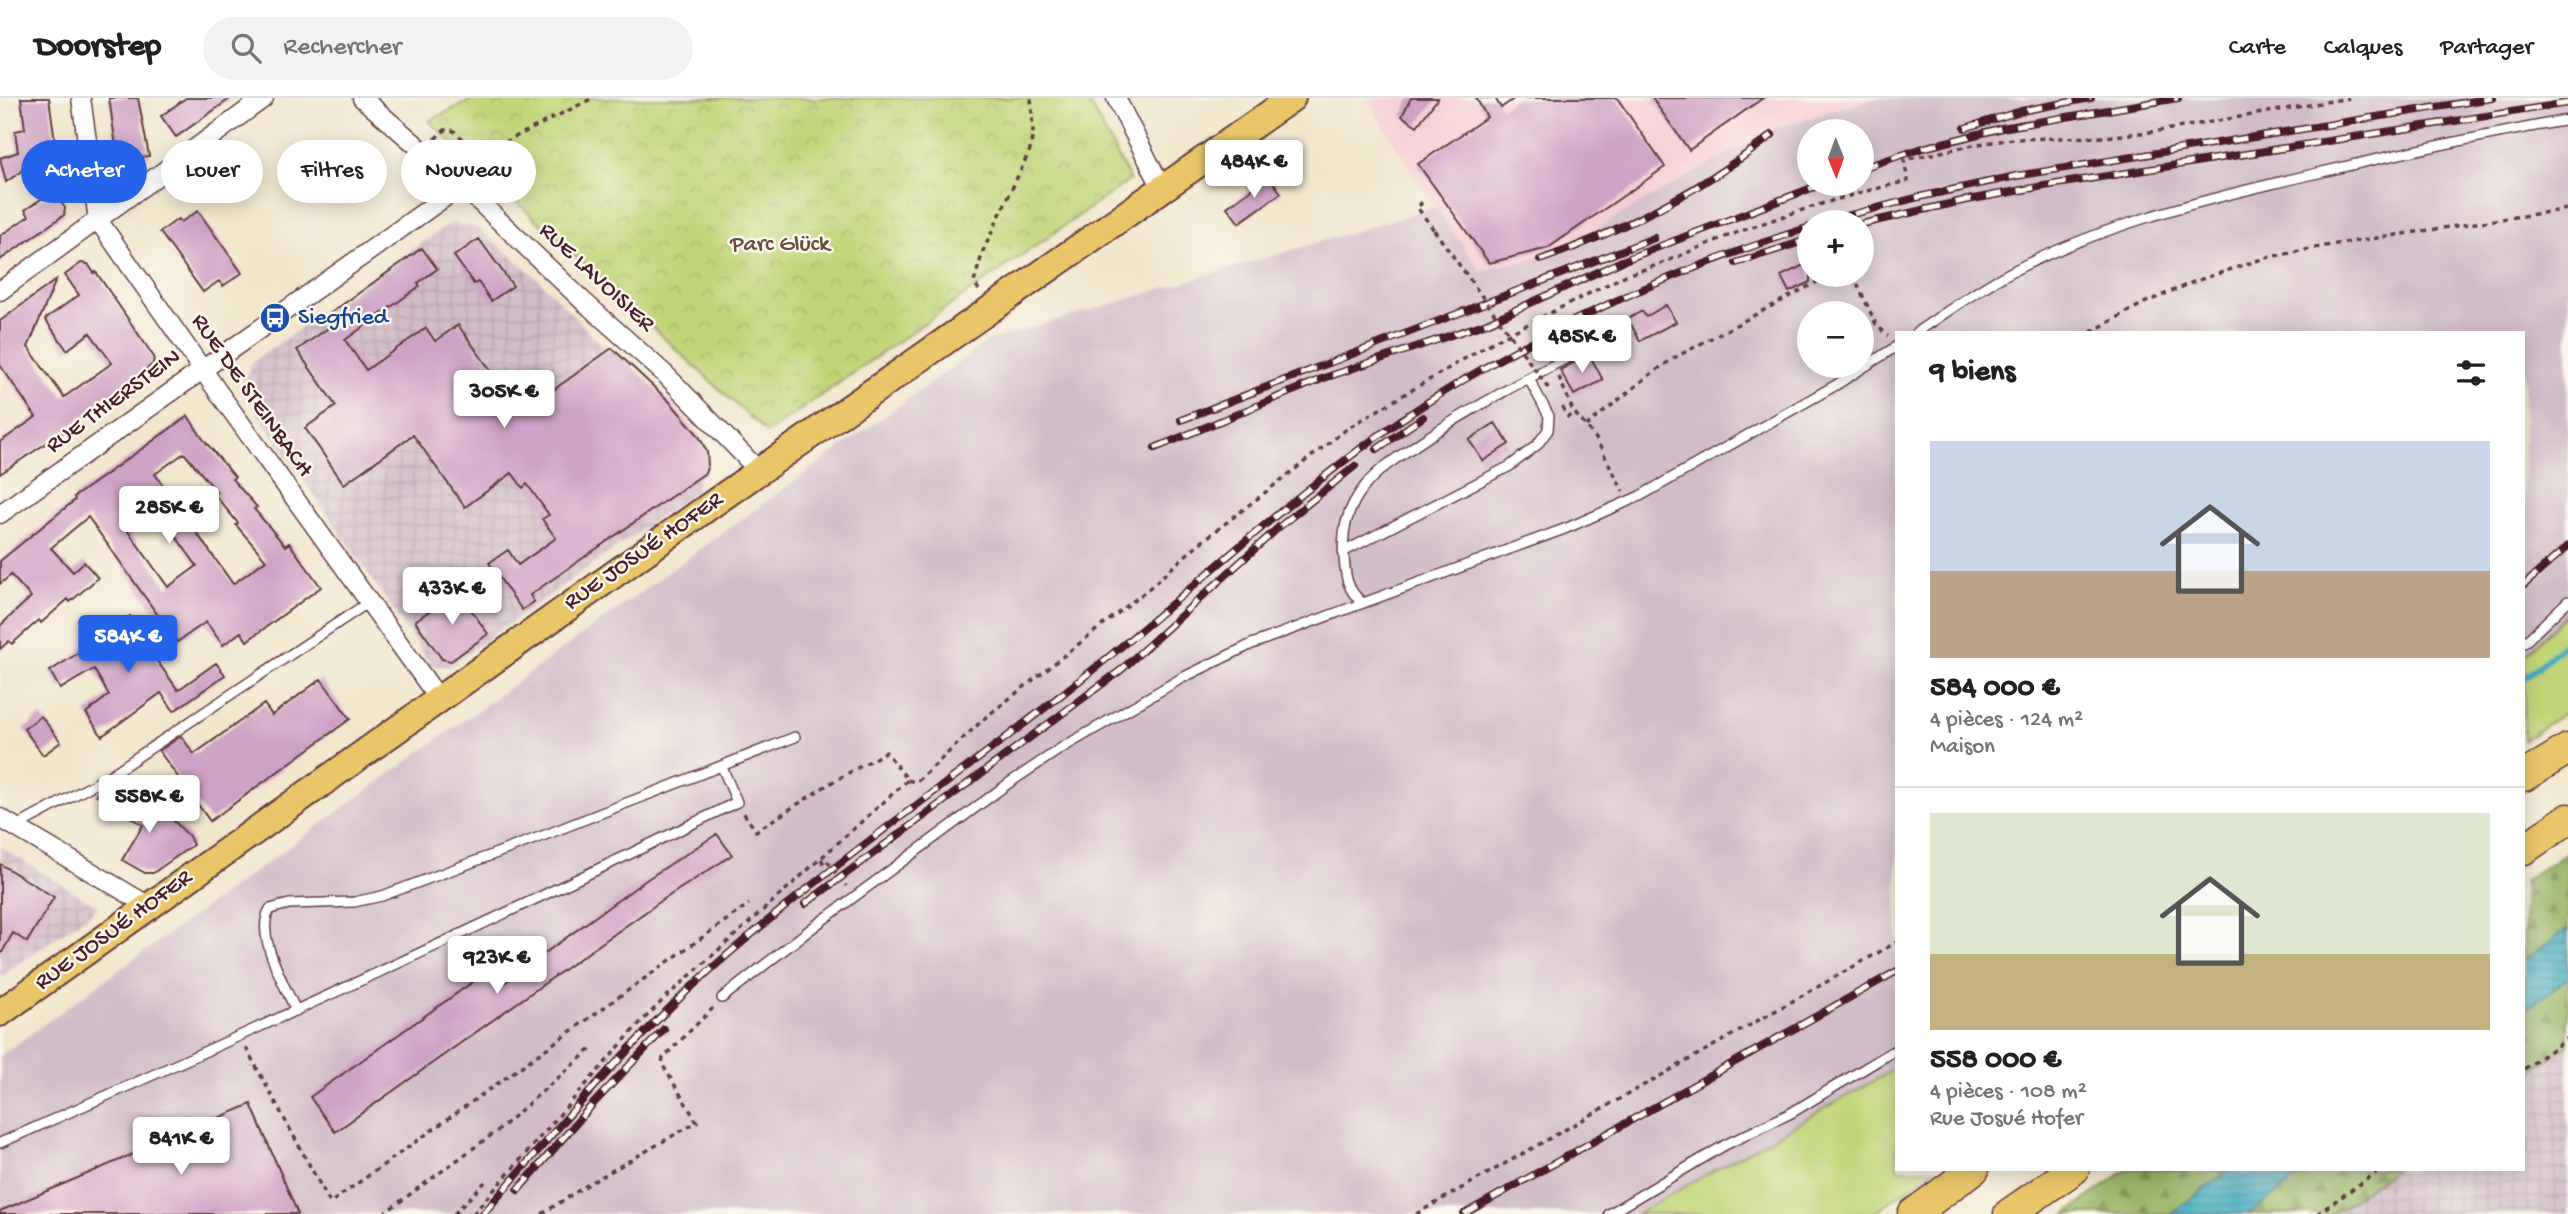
<!DOCTYPE html>
<html lang="fr">
<meta charset="utf-8">
<style>
:root{--surface:#fff;--page:#f2f2f2;--text:#202124;--muted:#757577;--line:#e0e0e0;--accent:#2563eb}
body{margin:0;font-family:"Gochi Hand",sans-serif;background:var(--page);color:var(--text);height:100vh;display:flex;flex-direction:column;font-size:26px;white-space:nowrap}
*{box-sizing:border-box;margin:0}
p{font-size:23px;color:var(--muted)}
.icon{flex:none;width:38px;height:38px;fill:none;stroke:currentColor;stroke-width:2;stroke-linecap:round;stroke-linejoin:round}
.map{position:relative;flex:1;overflow:hidden}
.side{position:absolute;left:1895px;top:233px;width:630px;height:840px;display:flex;flex-direction:column;background:var(--surface);border-radius:0px;box-shadow:0 4px 18px #0003}
.side>*{flex:none}
.hud{position:absolute;left:21px;top:42px;width:665px;height:63px;display:flex;gap:14px}
.needle{width:46px;rotate:179deg}
.tools{position:absolute;left:1797px;top:21px;display:grid;gap:14px}
.tools a{display:grid;place-items:center;width:77px;height:77px;border-radius:50%;background:var(--surface);box-shadow:0 4px 18px #0003;font-size:35px}
.price{position:absolute;translate:-50% -60px;padding:0 16px;border-radius:7px;background:#fff;color:#222;font-size:23px;line-height:46px;filter:drop-shadow(0 2px 4px #0008)}
.price::after{content:'';position:absolute;left:50%;top:42px;width:21px;height:16px;margin-left:-10px;background:inherit;clip-path:polygon(0 0,100% 0,50% 100%)}
.price.on{background:var(--accent);color:#fff}
ul{padding:0;list-style:none}
li{display:grid;align-content:center;gap:14px;height:371px;padding:0 35px}
li+li{border-top:2px solid var(--line)}
li span{display:grid;place-items:center;height:217px;border-radius:0px;color:#555}
li>.icon{margin-inline-start:auto}
span .icon{width:126px;height:126px;fill:#fffc;stroke-width:1}
li b{font-size:30px}
h2{display:flex;justify-content:space-between;align-items:center;height:84px;padding:0 35px;font-size:30px}
.chip{padding:0 24px;border-radius:32px;background:var(--surface);box-shadow:0 4px 18px #0003;font-size:24px;line-height:63px}
.chip.on{background:var(--accent);color:#fff}
header{display:flex;align-items:center;gap:42px;box-sizing:border-box;height:98px;padding:0 35px;background:var(--surface);border-bottom:2px solid var(--line)}
header strong{font-size:33px}
nav{display:flex;gap:38px;margin-inline-start:auto;font-size:24px}
.search{width:490px;height:63px;background:var(--page);display:flex;align-items:center;gap:18px;box-sizing:border-box;padding:0 24px;border-radius:38px;color:var(--muted);font-size:26px}
.map>svg:first-child{display:block}
</style>
<header>
<strong>Doorstep</strong>
<div class="search"><svg class="icon" aria-label="search" viewBox="0 0 24 24"><circle cx="10" cy="10" r="6"/><path d="M15 15l6 6"/></svg>Rechercher</div>
<nav><a>Carte</a><a>Calques</a><a>Partager</a></nav>
</header>
<div class="map">
<svg width="2568" height="1116" viewBox="0 0 2568 1116">
<defs>
<pattern id="industrial-grid" width="8" height="8" patternUnits="userSpaceOnUse" patternTransform="scale(1.75)"><rect width="8" height="8" fill="#d1bdc9"/><path d="M0 4h8M4 0v8" fill="none" stroke="#b5a2ad"/></pattern>
<pattern id="forest-firs" width="22" height="20" patternUnits="userSpaceOnUse" patternTransform="scale(1.75)"><rect width="22" height="20" fill="#98b668"/><path d="M5 1l3.5 6h-7zM16 11l3.5 6h-7z" fill="#7e9356"/></pattern>
<pattern id="park-crowns" width="20" height="18" patternUnits="userSpaceOnUse" patternTransform="scale(1.75)"><rect width="20" height="18" fill="#c1d578"/><path d="M2 6a3 3 0 1 1 6 0M12 15a3 3 0 1 1 6 0" fill="none" stroke="#a7b668"/></pattern>
<pattern id="water-rules" width="6" height="5" patternUnits="userSpaceOnUse" patternTransform="scale(1.75)"><rect width="6" height="5" fill="#3eabbd"/><path d="M0 2.5h6" fill="none" stroke="#368b9a"/></pattern>
</defs>
<rect width="100%" height="100%" fill="#fbf7ec"/>
<filter id="ink" filterUnits="userSpaceOnUse"><feTurbulence type="fractalNoise" baseFrequency=".0143" numOctaves="2"/><feDisplacementMap in="SourceGraphic" scale="14" xChannelSelector="R" yChannelSelector="G"/><feConvolveMatrix kernelMatrix="1 2 1 2 8 2 1 2 1" color-interpolation-filters="sRGB"/></filter>
<filter id="wash" filterUnits="userSpaceOnUse"><feTurbulence type="fractalNoise" baseFrequency=".00686" numOctaves="4" result="noise"/><feDisplacementMap in="SourceGraphic" scale="28" xChannelSelector="R" yChannelSelector="G"/><feGaussianBlur stdDeviation="1.57" result="paint"/><feColorMatrix in="noise" values="0 0 0 0 0 0 0 0 0 0 0 0 0 0 0 0 0 1.4 0 .05"/><feComposite in="paint" operator="in"/></filter>
<g filter="url(#wash)">
<rect width="100%" height="100%" fill="#f1e7cd"/>
<path fill="#f6cfd6" d="M1366 0H1875L1772 31 1549 157 1481 173 1435 109Z"/>
<path fill="url(#industrial-grid)" d="M450 125 477 129 538 181 702 353 696 393 448 569 431 567 257 314 245 283 251 265Z
M0 749 99 809 0 879Z
M2568 947V1116H2333L2396 1071H2524V979Z"/>
<path fill="#d1bdc9" fill-rule="evenodd" d="M1875 0H2568V515L2524 558V234H1897V970L1636 1116H0V958L988 243 1435 109 1481 173 1549 157 1772 31ZM1810 33H1862V86H1810ZM1810 124H1862V177H1810ZM1810 215H1862V268H1810Z"/>
<path fill="#c1d578" stroke="#867a52" stroke-width="2" d="M2568 515V612L2524 642V558Z
M1897 970V1071H1935L1873 1116H1636Z"/>
<path fill="url(#forest-firs)" stroke="#716a4a" stroke-width="2" d="M2568 754V831L2524 862V782Z
M2568 880V947L2524 979V913Z
M2127 1071H2232L2170 1116H2066Z
M2310 1071H2396L2333 1116H2249Z"/>
<path fill="url(#park-crowns)" stroke="#867a52" stroke-width="2" d="M475 0H1087L1130 82 767 335 429 23Z"/>
<path fill="url(#water-rules)" stroke="#446574" stroke-width="2" d="M2568 831V880L2524 913V862Z
M2232 1071H2310L2249 1116H2170Z"/>
<g fill="none" stroke-linecap="round" stroke-linejoin="round">
<path stroke="#3eabbd" stroke-width="6" d="M2524 581 2568 543"/>
</g>
<g id="blocks">
<path fill="#cea1c6" fill-rule="evenodd" d="M21 0H49L58 65 26 70 6 84 0 60 18 54 15 33 25 31Z
M109 0H138L149 58 134 60 135 67 119 69Z
M186 0H231L176 39 161 18Z
M1411 0H1438L1417 28 1402 18Z
M1476 0H1495L1501 10 1515 0H1617L1665 69 1548 150 1489 165 1418 66 1487 19Z
M1652 0H1763L1689 52Z
M1269 79 1281 95 1239 125 1227 109Z
M53 93 65 110 64 117 0 162V138L29 118 25 112Z
M198 113 242 175 223 188 219 183 203 194 160 134 178 121 181 124Z
M479 141 513 188 491 203 478 184 474 186 454 158Z
M422 150 437 171 418 185 420 188 345 242 366 272 426 230 435 243 458 227 521 315 612 250 671 305 699 338 707 354 708 367 705 375 530 497 534 504 522 512 489 465 508 452 518 467 556 440 542 421 549 417 527 386 523 390 512 375 465 409 413 337 344 386 305 330 336 308 297 252 334 226 328 217Z
M1810 164V184L1789 194 1781 178Z
M81 165 88 166 94 175 96 174 154 259 153 266 63 334 0 376V344L36 319 0 267V223L56 182 28 249 64 299 112 265 90 235 67 252 45 221 79 197 65 177Z
M1666 207 1676 224 1640 243 1628 221 1642 213 1646 219Z
M1589 256 1603 282 1574 297 1560 272Z
M188 318 203 341 235 379 232 381 257 409 254 411 285 448 289 445 321 489 247 543 241 534 223 547 206 524 177 544 88 419 51 450 73 474 84 464 98 480 70 504 68 501 41 525 39 522 12 546 9 543 0 551V528L31 499 11 477 0 486V463L75 402 74 399ZM184 355 217 394 214 396 238 425 236 427 266 462 233 486 155 376ZM149 401 197 468 168 489 120 422Z
M1495 325 1509 346 1483 363 1469 342Z
M458 493 488 536 451 563 442 561 415 523Z
M130 518 162 555 155 560 178 592 216 565 225 577 174 613 161 595 102 638 86 615 109 597 94 571 60 591 50 573 80 554 79 552 110 534 108 531Z
M321 581 350 621 210 723 159 653 181 638 194 656 264 606 272 617Z
M41 618 61 644 43 657 24 631Z
M106 688 158 719 163 712 189 738 193 747 153 775H145L122 762 143 727 96 697 99 692Z
M717 736 732 757 661 803 335 1034 310 999 487 874 498 889 646 782Z
M0 766 54 799 27 844 13 835 0 858Z
M251 1006 298 1116H0V1113Z"/>
</g>
</g>
<g filter="url(#ink)">
<use href="#blocks" fill-opacity="0" stroke="#633d43" stroke-width="2"/>
<g fill="none" stroke-linecap="round" stroke-linejoin="round">
<g stroke="#633d43" stroke-width="12">
<path id="service" d="M1917 234C1947 214 1978 191 2011 174 2106 125 2214 99 2318 75 2401 55 2484 37 2568 22
M1343 454 1510 368 1537 347 1548 332 1549 318 1529 281
M1363 505C1347 493 1345 477 1344 458 1341 432 1348 409 1365 388 1379 370 1400 358 1419 345 1475 307 1536 276 1596 245
M2524 545 2568 503
M15 729 106 680 369 504
M722 900 816 827 1009 685 1060 651 1182 580 1252 546 1567 430 1640 398 1836 287 1897 248
M296 913C285 887 254 836 270 811L289 806 354 804 382 798 545 737 795 639
M0 1045C247 936 494 823 737 704L722 669
M1609 1116 1725 1047 1791 1015 1897 951"/>
</g>
<g stroke="#633d43" stroke-width="21">
<path id="minor" d="M81 0 98 122 216 291 439 601
M362 0 462 87 583 203 666 277 759 373
M1116 0 1163 92
M0 193 264 0
M0 416 462 87
M0 720 149 808"/>
</g>
<g stroke="#633d43" stroke-width="30">
<path id="primary" d="M0 915 718 402 1292 0"/>
</g>
<g stroke="#633d43" stroke-width="33">
<path id="motorway" d="M2524 678 2568 651
M2524 751 2568 721
M1913 1116 1974 1071
M2009 1116 2074 1071"/>
</g>
<path stroke="#633d43" stroke-width="3.5" stroke-dasharray="5 5" stroke-linecap="butt" d="M435 41C452 23 451 33 467 44 475 50 485 49 495 49L593 0
M1420 104 1421 106 1417 109 1434 132
M1853 177 1876 226 1888 238
M979 192 974 184 983 153 1030 52 1033 33 1031 0
M2091 234 2144 205 2196 183 2265 160 2330 147 2568 111
M1559 279 1573 313 1595 339 1623 393
M1562 309 1568 319 1574 315
M1586 328 1651 276 1674 260 1830 177
M908 682 915 684 920 681 986 619 1146 493 1195 449 1348 330 1496 242 1628 176C1661 168 1691 152 1723 140 1783 117 1845 97 1908 83L1904 62 1978 46 2014 41 2104 39 2159 33 2349 0
M821 761 825 767 828 764 846 788
M246 950 330 1105 749 806
M2524 971 2568 940
M383 1116 497 1033 591 951
M454 1116 485 1084
M473 1116 637 928 665 900 908 682 886 654 829 686 756 733 743 714
M542 1116 587 1087 697 1024 662 966 663 960 714 909
M1416 1116 1897 844
M2317 1116 2381 1071"/>
<use href="#service" stroke="#fff" stroke-width="9"/>
<use href="#minor" stroke="#fff" stroke-width="18"/>
<use href="#primary" stroke="#e9c769" stroke-width="26"/>
<use href="#motorway" stroke="#e9c769" stroke-width="30"/>
<g stroke="#4a1f2b" stroke-width="8">
<path id="rail" d="M1965 30 2021 13 2091 0
M1862 70 1923 50 2002 30 2178 0
M1823 124 1919 99 2016 78 2492 0
M1862 126 1962 103 2044 88 2568 5
M1540 162C1624 132 1701 93 1772 37
M1736 165 1810 141
M1181 322 1654 140
M1155 350 1324 280 1487 225 1622 163 1822 86
M1377 351 1423 319
M2524 487 2568 448
M805 806 1121 572 1279 429 1355 368
M518 1092 592 1007 664 931
M483 1116C558 1030 631 941 718 865 832 765 957 680 1075 586 1172 510 1261 425 1360 351 1495 251 1650 180 1810 129
M1464 1116 1897 873"/>
</g>
<use href="#rail" stroke="#fbf7ec" stroke-width="5" stroke-dasharray="16" stroke-linecap="butt"/>
<path stroke="#633d43" stroke-width="3.5" stroke-dasharray="5 5" stroke-linecap="butt" d="M1434 132 1549 291"/>
</g>
</g>
<defs>
<g id="bus-disc" transform="scale(1.575)"><circle r="9.5" fill="#1a4fb4" stroke="#fbf7ec"/><path d="M-5-6H5V4H4V6H2V4H-2V6H-4V4H-5ZM-3.5-4V0h7V-4ZM-3.5 1.2v1.5H-2V1.2ZM2 1.2v1.5H3.5V1.2Z" fill="#fff"/></g>
</defs>
<g fill-rule="evenodd">
<use href="#bus-disc" x="275" y="220"/>
</g>
<g text-anchor="middle" dominant-baseline="central" stroke-width="5" stroke-linejoin="round" paint-order="stroke">
<g font-size="24" fill="#684c3e" stroke="#fbf7ec">
<text x="780" y="147">Parc Glück</text>
</g>
<g font-size="24" fill="#4a1f2b" stroke="#fbf7ec">
<text transform="translate(596 180) rotate(43)">RUE LAVOISIER</text>
<text transform="translate(251 298) rotate(55)">RUE DE STEINBACH</text>
<text transform="translate(114 304) rotate(-36)">RUE THIERSTEIN</text>
<text transform="translate(644 454) rotate(-35)">RUE JOSUÉ HOFER</text>
<text transform="translate(114 833) rotate(-36)">RUE JOSUÉ HOFER</text>
</g>
<g font-size="24" fill="#164399" stroke="#fbf7ec" text-anchor="start">
<text x="298" y="220">Siegfried</text>
</g>
</g>
</svg>
<div class="tools">
<a><svg class="needle" viewBox="-14 -14 28 28"><path d="M0-13l5 13h-10z" fill="#e53935"/><path d="M0 13l5-13h-10z" fill="#757577"/></svg></a>
<a>+</a>
<a>−</a>
</div>
<b class="price" style="left:1254px;top:102px">484K €</b>
<b class="price" style="left:1582px;top:277px">485K €</b>
<b class="price" style="left:504px;top:332px">305K €</b>
<b class="price" style="left:169px;top:448px">285K €</b>
<b class="price" style="left:452px;top:529px">433K €</b>
<b class="price on" style="left:128px;top:577px">584K €</b>
<b class="price" style="left:149px;top:737px">558K €</b>
<b class="price" style="left:497px;top:898px">923K €</b>
<b class="price" style="left:181px;top:1079px">841K €</b>
<div class="hud">
<a class="chip on">Acheter</a>
<a class="chip">Louer</a>
<a class="chip">Filtres</a>
<a class="chip">Nouveau</a>
</div>
<section class="side">
<h2>9 biens<svg class="icon" aria-label="filters" viewBox="0 0 24 24"><path d="M4 7h16M4 17h16"/><circle cx="9" cy="7" r="2"/><circle cx="15" cy="17" r="2"/></svg></h2>
<ul>
<li><span style="background:linear-gradient(#c9d6e8 60%,#b9a48a 0)"><svg class="icon" aria-label="home" viewBox="0 0 24 24"><path d="M3 11l9-7 9 7M6 9v11h12V9"/></svg></span><div><b>584 000 €</b><p>4 pièces · 124 m²</p><p>Maison</p></div></li>
<li><span style="background:linear-gradient(#dfe7d0 65%,#c2b280 0)"><svg class="icon" aria-label="home" viewBox="0 0 24 24"><path d="M3 11l9-7 9 7M6 9v11h12V9"/></svg></span><div><b>558 000 €</b><p>4 pièces · 108 m²</p><p>Rue Josué Hofer</p></div></li>
</ul>
</section>
</div>
